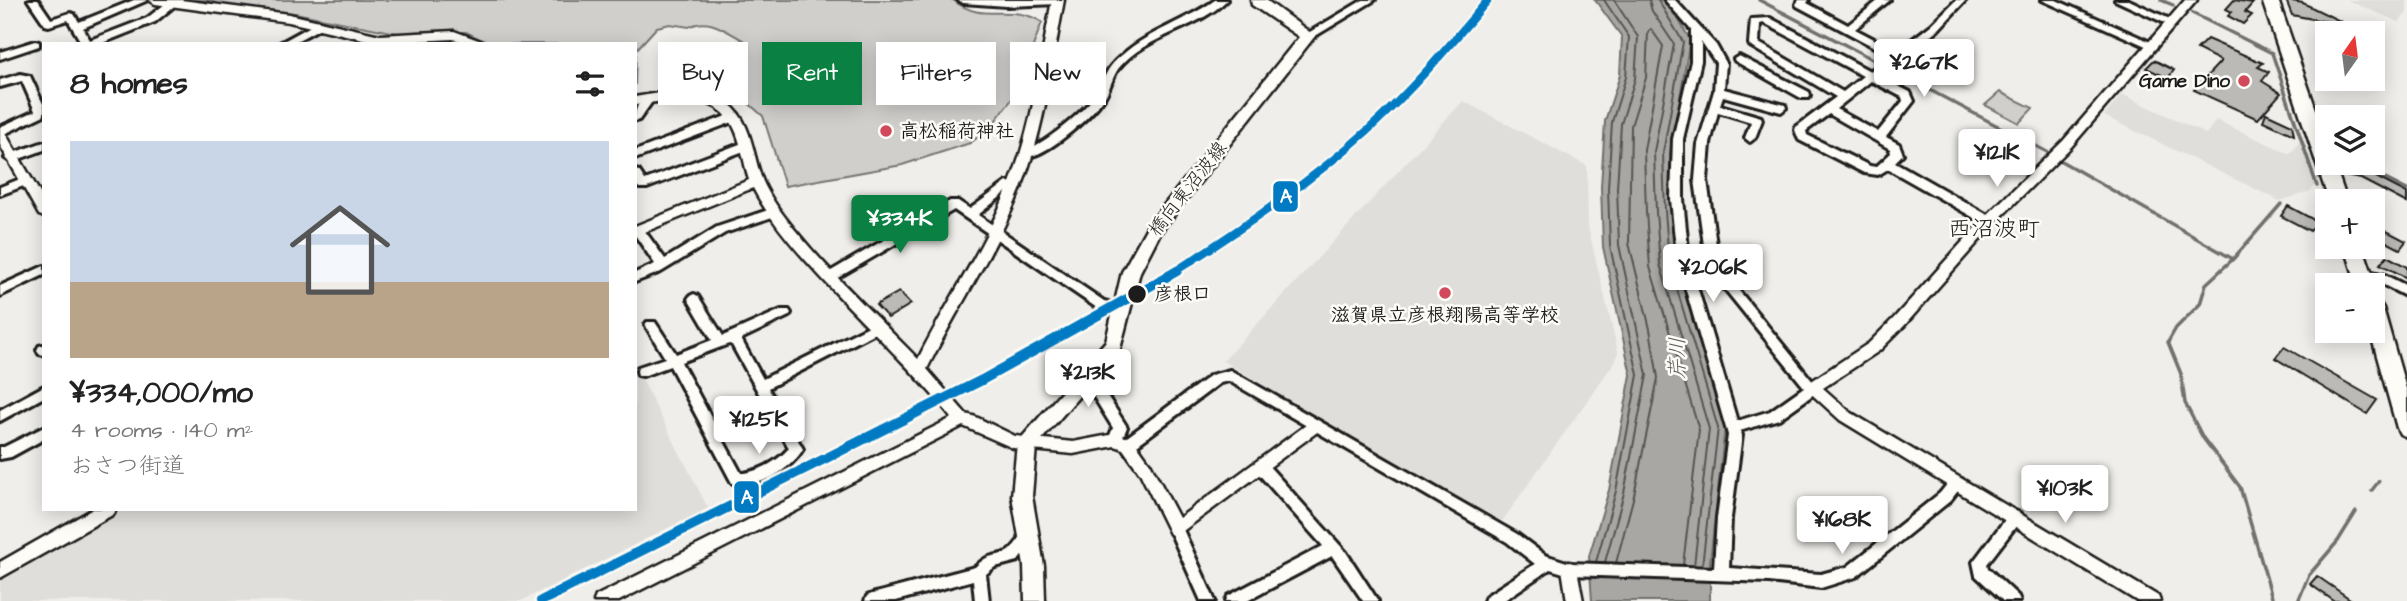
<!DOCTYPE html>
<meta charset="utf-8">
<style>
:root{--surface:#fff;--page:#f6f6f6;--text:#222;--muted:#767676;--accent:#0b8043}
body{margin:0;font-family:"Architects Daughter","Klee One",sans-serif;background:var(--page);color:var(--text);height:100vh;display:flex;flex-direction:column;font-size:26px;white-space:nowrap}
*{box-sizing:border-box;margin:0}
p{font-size:23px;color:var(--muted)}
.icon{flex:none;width:38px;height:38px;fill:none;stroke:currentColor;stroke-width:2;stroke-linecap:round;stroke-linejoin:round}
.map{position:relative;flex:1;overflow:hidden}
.side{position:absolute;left:42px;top:42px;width:595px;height:469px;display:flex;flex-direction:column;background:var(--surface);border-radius:0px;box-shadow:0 4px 18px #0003}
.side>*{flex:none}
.hud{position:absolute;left:658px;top:42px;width:665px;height:63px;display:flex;gap:14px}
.needle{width:46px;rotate:14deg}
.tools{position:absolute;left:2315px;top:21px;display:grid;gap:14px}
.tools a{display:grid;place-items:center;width:70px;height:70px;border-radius:0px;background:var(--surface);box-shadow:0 4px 18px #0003;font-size:35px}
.price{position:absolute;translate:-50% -60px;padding:0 16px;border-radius:7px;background:#fff;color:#222;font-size:23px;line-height:46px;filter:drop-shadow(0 2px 4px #0008)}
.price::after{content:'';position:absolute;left:50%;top:42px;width:21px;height:16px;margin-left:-10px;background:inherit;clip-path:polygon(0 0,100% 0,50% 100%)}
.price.on{background:var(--accent);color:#fff}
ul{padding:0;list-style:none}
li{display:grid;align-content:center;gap:14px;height:371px;padding:0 28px}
li span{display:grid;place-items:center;height:217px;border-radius:0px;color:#555}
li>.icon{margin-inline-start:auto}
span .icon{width:126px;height:126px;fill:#fffc;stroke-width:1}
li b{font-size:30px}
h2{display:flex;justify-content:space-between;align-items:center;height:84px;padding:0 28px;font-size:30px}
.pill{padding:0 24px;border-radius:0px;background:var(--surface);box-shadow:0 4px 18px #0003;font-size:24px;line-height:63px}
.pill.on{background:var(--accent);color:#fff}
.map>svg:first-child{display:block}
</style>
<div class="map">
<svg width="2407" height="601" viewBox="0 0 2407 601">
<rect width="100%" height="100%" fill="#f0eeea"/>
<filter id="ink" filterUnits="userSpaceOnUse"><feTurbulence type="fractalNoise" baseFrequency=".0143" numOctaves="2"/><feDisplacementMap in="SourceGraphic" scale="14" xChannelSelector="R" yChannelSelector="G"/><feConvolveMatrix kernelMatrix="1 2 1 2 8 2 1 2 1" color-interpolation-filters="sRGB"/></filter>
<g filter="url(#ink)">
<path fill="#e0deda" d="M2347 0H2407V13L2399 22Z
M2122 94 2206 134 2216 120 2288 153H2291L2301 140 2316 184 2311 191 2280 201 2104 116Z
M1463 101 1587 166 1588 227 1618 352 1616 360 1503 520 1491 522 1223 361Z
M635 366 708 508 521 601H0V582L125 509H635Z"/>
<path fill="#d0cfcc" stroke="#767674" stroke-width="2" d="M174 0H953C984 25 1008 2 1042 22L1015 95 989 129 970 143 902 165 785 186 763 116 746 101 737 74 725 62 743 40C726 31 708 16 689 27L670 24 657 27 636 50 635 85V44H490L466 32 402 34 295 13Z
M2000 92 2033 108 2019 123 1985 105Z"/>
<path fill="#a8a7a3" stroke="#706f6d" stroke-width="2" d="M1595 0H1662L1674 11 1690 40 1670 154 1675 260 1725 427 1710 562V601H1592L1589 556 1609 490 1631 375 1603 247 1601 187 1605 121 1620 75 1622 37Z"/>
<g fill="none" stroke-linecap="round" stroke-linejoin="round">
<path stroke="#545452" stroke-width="2" d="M1649 0 1652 11 1674 44 1654 152 1656 212 1660 264 1709 429 1694 566
M1658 0 1683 42 1663 153 1665 211 1669 262 1718 428 1702 566
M1596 562 1616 491 1638 375 1610 246 1608 188 1612 122 1626 77 1629 37 1604 0
M1605 562 1624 493 1647 375 1619 245 1617 188 1621 124 1635 79 1638 37 1614 0
M1616 563 1634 495 1658 378 1650 329 1629 243 1631 126 1646 78 1648 32 1651 29 1663 46 1644 150 1646 212 1650 267 1699 430 1683 565"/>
<path stroke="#706f6d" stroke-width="3.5" d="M1759 0 1878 62
M2161 0 2173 5
M2192 13 2272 53 2317 186
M1890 69 2047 152
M2061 161 2233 259
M2354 163 2407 190
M2372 490 2379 481
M2299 599 2309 575 2338 541 2356 512
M2273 601 2240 487 2203 438 2185 403 2181 374 2168 342 2176 328 2200 304 2206 284 2233 259 2281 204"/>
</g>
<path fill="#bbbab6" stroke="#1c1c1c" stroke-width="2" d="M2234 0 2253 3 2245 12 2252 15 2243 24 2228 16 2232 12 2226 9Z
M2286 0 2303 3 2340 21 2339 24 2292 15Z
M2207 39 2263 63 2258 67 2269 72 2262 81 2281 93 2258 119 2194 90 2221 61 2197 49Z
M2154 60 2174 70 2168 78 2146 68Z
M2266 113 2292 125 2294 135 2263 121Z
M2340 163H2349L2407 193V203L2361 179 2345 176Z
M2288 206 2318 222 2310 231 2281 216Z
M2377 226 2406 241 2400 249 2373 235Z
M2387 256 2407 267V278L2380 264Z
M899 292 911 304 888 318 876 305Z
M2284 347 2377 400 2367 414 2275 358Z
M2317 576 2353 601H2334L2310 584Z"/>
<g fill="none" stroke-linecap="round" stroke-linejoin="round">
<g stroke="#1c1c1c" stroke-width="6">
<path id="minor" d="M28 0H38L51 19 70 13 74 14 79 22 134 0H148L83 28 90 40 147 18 169 1 173 0 178 3 155 22 100 44H82L68 20 49 26 45 25Z
M958 0H1062L1063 1 1058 4 1007 6 963 3Z
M1215 0H1227C1197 30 1145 35 1118 69 1112 78 1110 89 1104 98 1092 116 1044 160 1023 157L1021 154 1023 151C1042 146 1084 112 1095 95 1106 79 1104 69 1122 55 1149 31 1186 21 1215 0Z
M1363 0H1375L1312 38 1308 39 1303 36Z
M1665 0H1675L1716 45 1726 63 1724 89 1785 105 1786 108 1781 112 1723 96 1720 105 1761 117 1762 120 1755 138 1750 142 1745 138 1751 122 1718 112 1710 144 1707 180 1719 266 1818 388 1817 392 1779 419 1740 431 1742 435 1731 518 1729 568 1821 574 1847 567 1940 493C1946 486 1952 475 1962 479L1964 483 1950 501 1856 577 1821 588 1769 582 1570 575 1550 569 1503 601H1484L1486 596 1535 564 1507 542 1229 381 1220 383 1133 448 1128 450 1123 448 1121 444 1123 440 1211 375 1230 370 1517 534 1545 555 1570 563 1714 568 1717 518 1728 435 1677 259 1671 199 1673 139 1691 61V30ZM1701 41 1716 63 1714 91 1698 144 1695 180 1707 267 1804 387 1770 411 1737 421 1689 259 1683 199V139L1701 61Z
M1799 0H1809L1807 3 1848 25 1879 0H1890L1855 29 1897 51 1931 25 1956 0H1966L1938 30 1878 76 1910 92 1914 101 1886 137 1899 144 1903 154 1895 162 1993 218 1995 221 1993 224H1985L1888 169 1878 175 1864 173 1799 140 1795 130 1796 127 1836 97 1750 46 1749 44 1751 19 1770 18 1870 71 1891 56 1797 6 1796 4ZM1764 23 1863 76 1843 92 1759 43 1760 24ZM1871 81 1902 97 1903 101 1878 132 1836 109ZM1829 114 1890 149 1891 153 1876 167 1870 166 1807 135 1806 131Z
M2042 0H2056L2157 45 2152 48 2148 47Z
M2115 0H2129L2176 22 2171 25 2167 24Z
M320 21 325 24 324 26 291 44H278Z
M35 41 39 42V46L0 59V52Z
M1739 56 1809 92 1810 95 1809 98H1801L1735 61 1734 59Z
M20 74 30 76 31 78 44 106V115L0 136V127L35 111 22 81 0 87V80Z
M649 95 654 99 639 120 635 121C635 110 638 99 649 95Z
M734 113 738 114 739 117 738 120 635 159V151Z
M44 142V150L11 162 5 158 7 155Z
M745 142 751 146 749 149 647 188H639L635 183V170L639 171 645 180Z
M25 177 29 178 31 181 29 184 0 195V187Z
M1007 182 1019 184 1021 187 1015 191 1009 190 978 215 1104 301 1112 303 1114 306 1112 309 1108 311 1097 308 954 210 834 280H826L824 277 826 274 950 201H958L970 209Z
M774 208 778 209 780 212 778 215 725 233 661 272 635 282V273L655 264 635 235V227H642L665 259 717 227Z
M44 266V275L0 296V286Z
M2364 270 2385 275 2407 286V297L2378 282 2360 278 2358 275 2360 272Z
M694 294 698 296 723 336 781 310H789L791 313 789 316 741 339 763 379 871 325H879L881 328 879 331 768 388 803 449C791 470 757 490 732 483L670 366 643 376 638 375 637 371 638 367 665 358 645 325 647 322H655L676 354 712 340 688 299 690 296ZM729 344 732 345 789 448C777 462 762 470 744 473H741L681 362Z
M43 345H44V355L39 354 37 350 39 346Z
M1087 371 1092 372 1127 427 1120 444 1115 446 1110 444 1108 440 1113 428 1081 376 1082 372Z
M44 386V397L0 421V410Z
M44 427V439L11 457 0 459V447H4Z
M1261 461 1266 463 1346 552 1378 601H1363L1332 556 1247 601H1226L1228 596 1323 546 1256 471 1254 467 1256 463Z
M2015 511 2020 513 2022 517 2020 521 1987 564 1988 568 2018 596 2020 601H2003L1976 576 1973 562 2010 513Z
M1176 523 1181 525 1215 601H1201L1169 529 1171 525Z
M1028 532 1033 534 1035 538 1018 561 995 567 986 574 989 601H975L973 580 896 601H865L867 596 872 594 975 567C991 552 990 559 1007 552 1015 548 1019 536 1028 532Z"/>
</g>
<g stroke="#1c1c1c" stroke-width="5">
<path id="tertiary" d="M149 0H181L289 14 380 35 454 31 489 44H470L453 39 380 43 289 22 155 4Z
M1052 0H1064C1052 63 1045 128 1021 188 996 251 957 308 927 369L966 414 976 417 1015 436 1073 442 1115 434 1133 439 1150 463 1179 518 1310 422 1315 420 1320 422 1323 426 1320 430 1176 536 1170 534 1140 473 1123 449 1115 446 1073 454 1013 448 963 426 619 601H594L596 596 952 418C915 372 872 332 832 289 803 258 773 226 753 188L635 236V226L749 180C744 164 742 147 736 132 719 89 672 100 635 105V97C665 92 702 84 729 104 754 123 752 160 765 186 777 210 796 231 813 251 846 288 883 323 918 359 947 301 984 248 1008 188 1033 128 1040 63 1052 0Z
M2185 0H2197L2071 147 1994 224 1904 326 1879 351 1823 388 1850 412 2158 596 2160 601H2137L1840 420 1805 388 1807 384 1869 343 1894 318 1984 218 2063 141Z
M0 130 4 131 44 200V217L39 215 0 145Z
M93 509H116L114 514 0 578V562Z
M1570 562 1576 564 1583 601H1567L1562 569 1564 564Z"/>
</g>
<g stroke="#1c1c1c" stroke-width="5">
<path id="secondary" d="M1251 0H1266L1315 36 1160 233 1140 272 1120 349 1036 446 1032 496 1044 566 1045 601H1025L1024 566 1012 496 1017 443 1106 341 1122 272 1148 225 1299 37 1252 5Z"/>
</g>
<g stroke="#1c1c1c" stroke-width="5">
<path id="trunk" d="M2262 0H2278L2328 144V163H2334L2347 201H2329Z
M2345 247H2363L2376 285 2373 290V285H2357Z
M2373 301 2380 303 2383 308 2407 392V437L2400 434 2397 428 2370 331H2373Z"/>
</g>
<use href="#minor" fill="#fdfcf7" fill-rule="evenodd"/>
<use href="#tertiary" fill="#fdfcf7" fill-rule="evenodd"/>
<use href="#secondary" fill="#fdfcf7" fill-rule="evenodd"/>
<use href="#trunk" fill="#fdfcf7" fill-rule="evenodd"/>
<g stroke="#fdfcf7" stroke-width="12">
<path id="rail-1-far1" d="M1174 272C1241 229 1308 184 1368 130 1412 90 1450 45 1488 0"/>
</g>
<g stroke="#fdfcf7" stroke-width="15">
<path id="rail-1" d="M541 601 982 380 1177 271"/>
</g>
<use href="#rail-1-far1" stroke="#007ac2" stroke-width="8"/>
<use href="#rail-1" stroke="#007ac2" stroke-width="10"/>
</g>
</g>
<g fill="#d1495b" stroke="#fdfcf7" stroke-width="2.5">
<circle cx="2244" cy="81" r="7"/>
<circle cx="886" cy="131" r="7"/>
<circle cx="1445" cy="293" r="7"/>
</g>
<circle fill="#1c1c1c" stroke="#fdfcf7" stroke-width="2.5" cx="1137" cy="294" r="10"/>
<g text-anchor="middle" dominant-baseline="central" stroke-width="5" stroke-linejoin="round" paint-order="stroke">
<g font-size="19" font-weight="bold" fill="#1c1c1c" stroke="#fdfcf7" text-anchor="end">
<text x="2230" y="81">Game Dino</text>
<text x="900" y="131" text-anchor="start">高松稲荷神社</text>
<text x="1445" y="315" text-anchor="middle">滋賀県立彦根翔陽高等学校</text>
</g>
<g font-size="19" fill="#1c1c1c" stroke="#fdfcf7">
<text transform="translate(1188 189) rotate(-52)">橋向東沼波線</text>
</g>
<g font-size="19" font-weight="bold" fill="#1c1c1c" stroke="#fdfcf7" text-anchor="start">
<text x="1154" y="294">彦根口</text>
</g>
<g font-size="21" font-style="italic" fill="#5b5b59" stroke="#fdfcf7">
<text transform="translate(1677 358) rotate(-90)">芹川</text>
</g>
<g font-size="23" fill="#1c1c1c" stroke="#fdfcf7">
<text x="1994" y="229">西沼波町</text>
</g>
</g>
<g stroke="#fdfcf7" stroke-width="2.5">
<rect x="1272" y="180" width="27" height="33" rx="7" fill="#007ac2"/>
<rect x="733" y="480" width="27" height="34" rx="7" fill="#007ac2"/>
</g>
<g font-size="19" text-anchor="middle" font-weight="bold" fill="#fff">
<text x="1286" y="203">A</text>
<text x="747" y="504">A</text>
</g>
</svg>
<div class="tools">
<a><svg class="needle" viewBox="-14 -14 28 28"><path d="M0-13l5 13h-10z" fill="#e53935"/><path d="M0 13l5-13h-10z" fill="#767676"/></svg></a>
<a><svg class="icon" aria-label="layers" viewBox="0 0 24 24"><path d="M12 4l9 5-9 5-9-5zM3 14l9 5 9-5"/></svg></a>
<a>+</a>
<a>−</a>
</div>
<b class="price" style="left:1924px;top:99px">¥267K</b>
<b class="price" style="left:1997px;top:189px">¥121K</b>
<b class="price on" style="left:900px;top:255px">¥334K</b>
<b class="price" style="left:1713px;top:304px">¥206K</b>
<b class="price" style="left:1088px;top:409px">¥213K</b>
<b class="price" style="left:759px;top:456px">¥125K</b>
<b class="price" style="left:2065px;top:525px">¥103K</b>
<b class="price" style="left:1842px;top:556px">¥168K</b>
<div class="hud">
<a class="pill">Buy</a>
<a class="pill on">Rent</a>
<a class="pill">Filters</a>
<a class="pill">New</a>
</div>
<section class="side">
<h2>8 homes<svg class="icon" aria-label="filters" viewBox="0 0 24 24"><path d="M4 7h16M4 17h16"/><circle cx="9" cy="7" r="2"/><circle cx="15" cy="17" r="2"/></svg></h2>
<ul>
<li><span style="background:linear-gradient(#c9d6e8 65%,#b9a48a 0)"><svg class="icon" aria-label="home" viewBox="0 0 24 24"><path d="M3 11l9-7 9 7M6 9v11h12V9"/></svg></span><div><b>¥334,000/mo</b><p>4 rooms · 140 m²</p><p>おさつ街道</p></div></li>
</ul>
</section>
</div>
